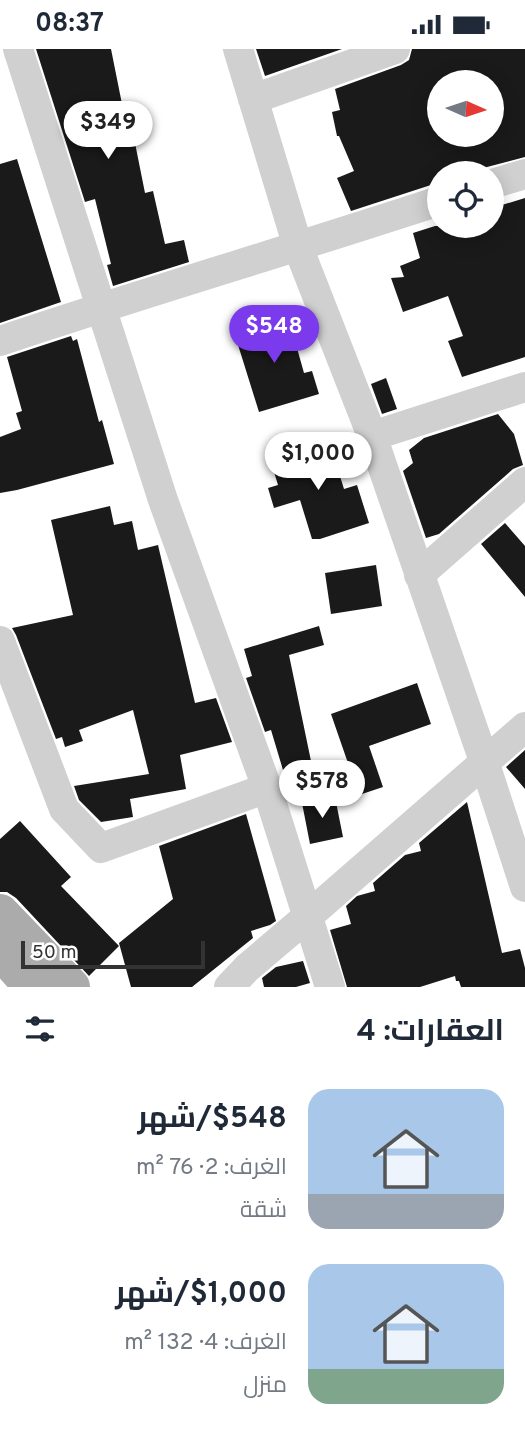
<!DOCTYPE html>
<html lang="ar">
<meta charset="utf-8">
<style>
:root{--surface:#fff;--page:#f6f6f7;--text:#1f2937;--muted:#747a83;--accent:#7c3aed}
body{margin:0;font-family:Overpass,Cairo,sans-serif;background:var(--page);color:var(--text);direction:rtl;height:100vh;display:flex;flex-direction:column;font-size:26px;white-space:nowrap}
*{box-sizing:border-box;margin:0}
p{font-size:23px;color:var(--muted)}
.icon{flex:none;width:38px;height:38px;fill:none;stroke:currentColor;stroke-width:2;stroke-linecap:round;stroke-linejoin:round}
.map{position:relative;height:938px;overflow:hidden;direction:ltr}
.side{display:flex;flex-direction:column;background:var(--surface);flex:1}
.side>*{flex:none}
.needle{width:46px;rotate:93deg}
.controls{position:absolute;left:427px;top:21px;display:grid;gap:14px}
.controls a{display:grid;place-items:center;width:77px;height:77px;border-radius:50%;background:var(--surface);box-shadow:0 4px 18px #0003;font-size:35px}
.scale{position:absolute;left:21px;bottom:18px;width:184px;box-sizing:border-box;padding-left:7px;border:4px solid #333;border-top:0;font-size:19px;line-height:24px;white-space:nowrap;color:#333;-webkit-text-stroke:5px #fff;paint-order:stroke}
.price{position:absolute;translate:-50% -60px;padding:0 16px;border-radius:24px;background:#fff;color:#222;font-size:23px;line-height:46px;filter:drop-shadow(0 2px 4px #0008)}
.price::after{content:'';position:absolute;left:50%;top:42px;width:21px;height:16px;margin-left:-10px;background:inherit;clip-path:polygon(0 0,100% 0,50% 100%)}
.price.current{background:var(--accent);color:#fff}
ul{padding:0;list-style:none}
li{display:flex;align-items:center;gap:21px;height:175px;padding:0 21px}
li span{display:grid;place-items:center;flex:none;width:196px;height:140px;border-radius:21px;color:#555}
li>.icon{margin-inline-start:auto}
span .icon{width:84px;height:84px;fill:#fffc;stroke-width:1}
li b{font-size:30px}
h2{display:flex;justify-content:space-between;align-items:center;height:84px;padding:0 21px;font-size:30px}
.status{display:flex;justify-content:space-between;align-items:center;height:49px;padding:0 35px;background:var(--surface);direction:ltr}
.status svg{height:19px;fill:currentColor}
.map>svg:first-child{display:block}
</style>
<div class="status"><b>08:37</b><svg viewBox="0 0 49 12"><path d="M0 12V9h3v3zM5 12V6h3v6zM10 12V3h3v9zM15 12V0h3v12zM26 1h20v11H26zM47 4h2v5h-2z"/></svg></div>
<div class="map">
<svg width="525" height="938" viewBox="0 0 525 938">
<rect width="100%" height="100%" fill="#fff"/>
<path fill="#1a1a1a" fill-rule="evenodd" d="M36 0H111L123 60 128 59 145 144 153 142 165 195 184 191 189 213 113 237 107 216 111 215 95 150 85 153Z
M256 0H342L265 27Z
M412 0H525V108L487 118 478 124H439V135H434L351 162 337 129 354 122 339 87H337L332 63 340 61 335 40 401 16 409 11ZM439 33H492V86H439Z
M17 110 61 253 0 274V115Z
M525 149V308L462 328 448 292 463 287 448 247 403 263 391 229 404 228 400 217 420 209 413 184 435 177H492V159Z
M288 267 304 324 312 322 319 345 259 363 234 283Z
M71 287 73 292 77 290 99 373 102 371 114 415 17 441 0 444V388L21 380 16 364 22 362 7 308Z
M386 329 397 360 382 365 371 335Z
M498 365 514 385 523 416 513 420 439 485 426 489 403 422 413 414 409 401 424 389Z
M330 395 344 440 357 436 369 474 320 490H312L300 451 274 459 268 439 278 436 271 413Z
M110 457 114 476 132 472 138 501 158 496 195 654 216 649 232 693 180 706 186 740 130 750 133 768 101 773 79 751 74 737 149 725 133 661 79 681 83 692 65 698 62 688 56 690 16 586 12 579 73 566 51 471Z
M505 474 525 497V548L481 495Z
M376 516 382 557 331 565 325 524Z
M319 577 324 596 289 606 311 712 283 721 271 681 265 683 246 629 252 627 244 600Z
M417 634 431 675 369 697 383 738 359 746 331 665Z
M525 701V740L506 718Z
M335 748 343 788 310 795 302 754Z
M467 753 502 904 520 900 525 919V938H461L459 932H456L455 927 420 938H347L330 881 351 875 346 857 357 847 375 842 373 834 405 806 421 802 419 794Z
M246 765 276 872 270 876 251 882 253 889 192 938H131L119 894 173 850 159 797Z
M20 772 71 828 61 837 119 897 89 927 16 849 7 843H0V790Z
M303 912 310 934 296 938H264L262 929 276 918Z"/>
<g fill="none" stroke-linecap="round" stroke-linejoin="round">
<path stroke="#d0d0d0" stroke-width="30" d="M18 0 163 451 267 739 330 938
M238 0 298 198 372 387 484 712 525 838
M253 50 395 0
M492 135 525 125
M0 292C146 243 293 200 439 152
M372 387 525 338
M419 526 525 433
M0 592 64 760 101 799 267 739
M229 938 247 919 307 868 525 678"/>
<path stroke="#ababab" stroke-width="38" d="M0 864 71 938
M0 901 33 938"/>
</g>
</svg>
<div class="controls">
<a><svg class="needle" viewBox="-14 -14 28 28"><path d="M0-13l5 13h-10z" fill="#e53935"/><path d="M0 13l5-13h-10z" fill="#747a83"/></svg></a>
<a><svg class="icon" aria-label="locate" viewBox="0 0 24 24"><circle cx="12" cy="12" r="6"/><path d="M12 2v4M12 18v4M2 12h4M18 12h4"/></svg></a>
</div>
<div class="scale">50 m</div>
<b class="price" style="left:108px;top:112px">$349</b>
<b class="price current" style="left:274px;top:316px">$548</b>
<b class="price" style="left:318px;top:443px">$1,000</b>
<b class="price" style="left:322px;top:771px">$578</b>
</div>
<section class="side">
<h2>العقارات: 4<svg class="icon" aria-label="filters" viewBox="0 0 24 24"><path d="M4 7h16M4 17h16"/><circle cx="9" cy="7" r="2"/><circle cx="15" cy="17" r="2"/></svg></h2>
<ul>
<li><span style="background:linear-gradient(#a9c7e8 75%,#9aa5b1 0)"><svg class="icon" aria-label="home" viewBox="0 0 24 24"><path d="M3 11l9-7 9 7M6 9v11h12V9"/></svg></span><div><b>$548/شهر</b><p>الغرف: 2 · 76 m²</p><p>شقة</p></div></li>
<li><span style="background:linear-gradient(#a9c7e8 75%,#7fa58c 0)"><svg class="icon" aria-label="home" viewBox="0 0 24 24"><path d="M3 11l9-7 9 7M6 9v11h12V9"/></svg></span><div><b>$1,000/شهر</b><p>الغرف: 4 · 132 m²</p><p>منزل</p></div></li>
</ul>
</section>
